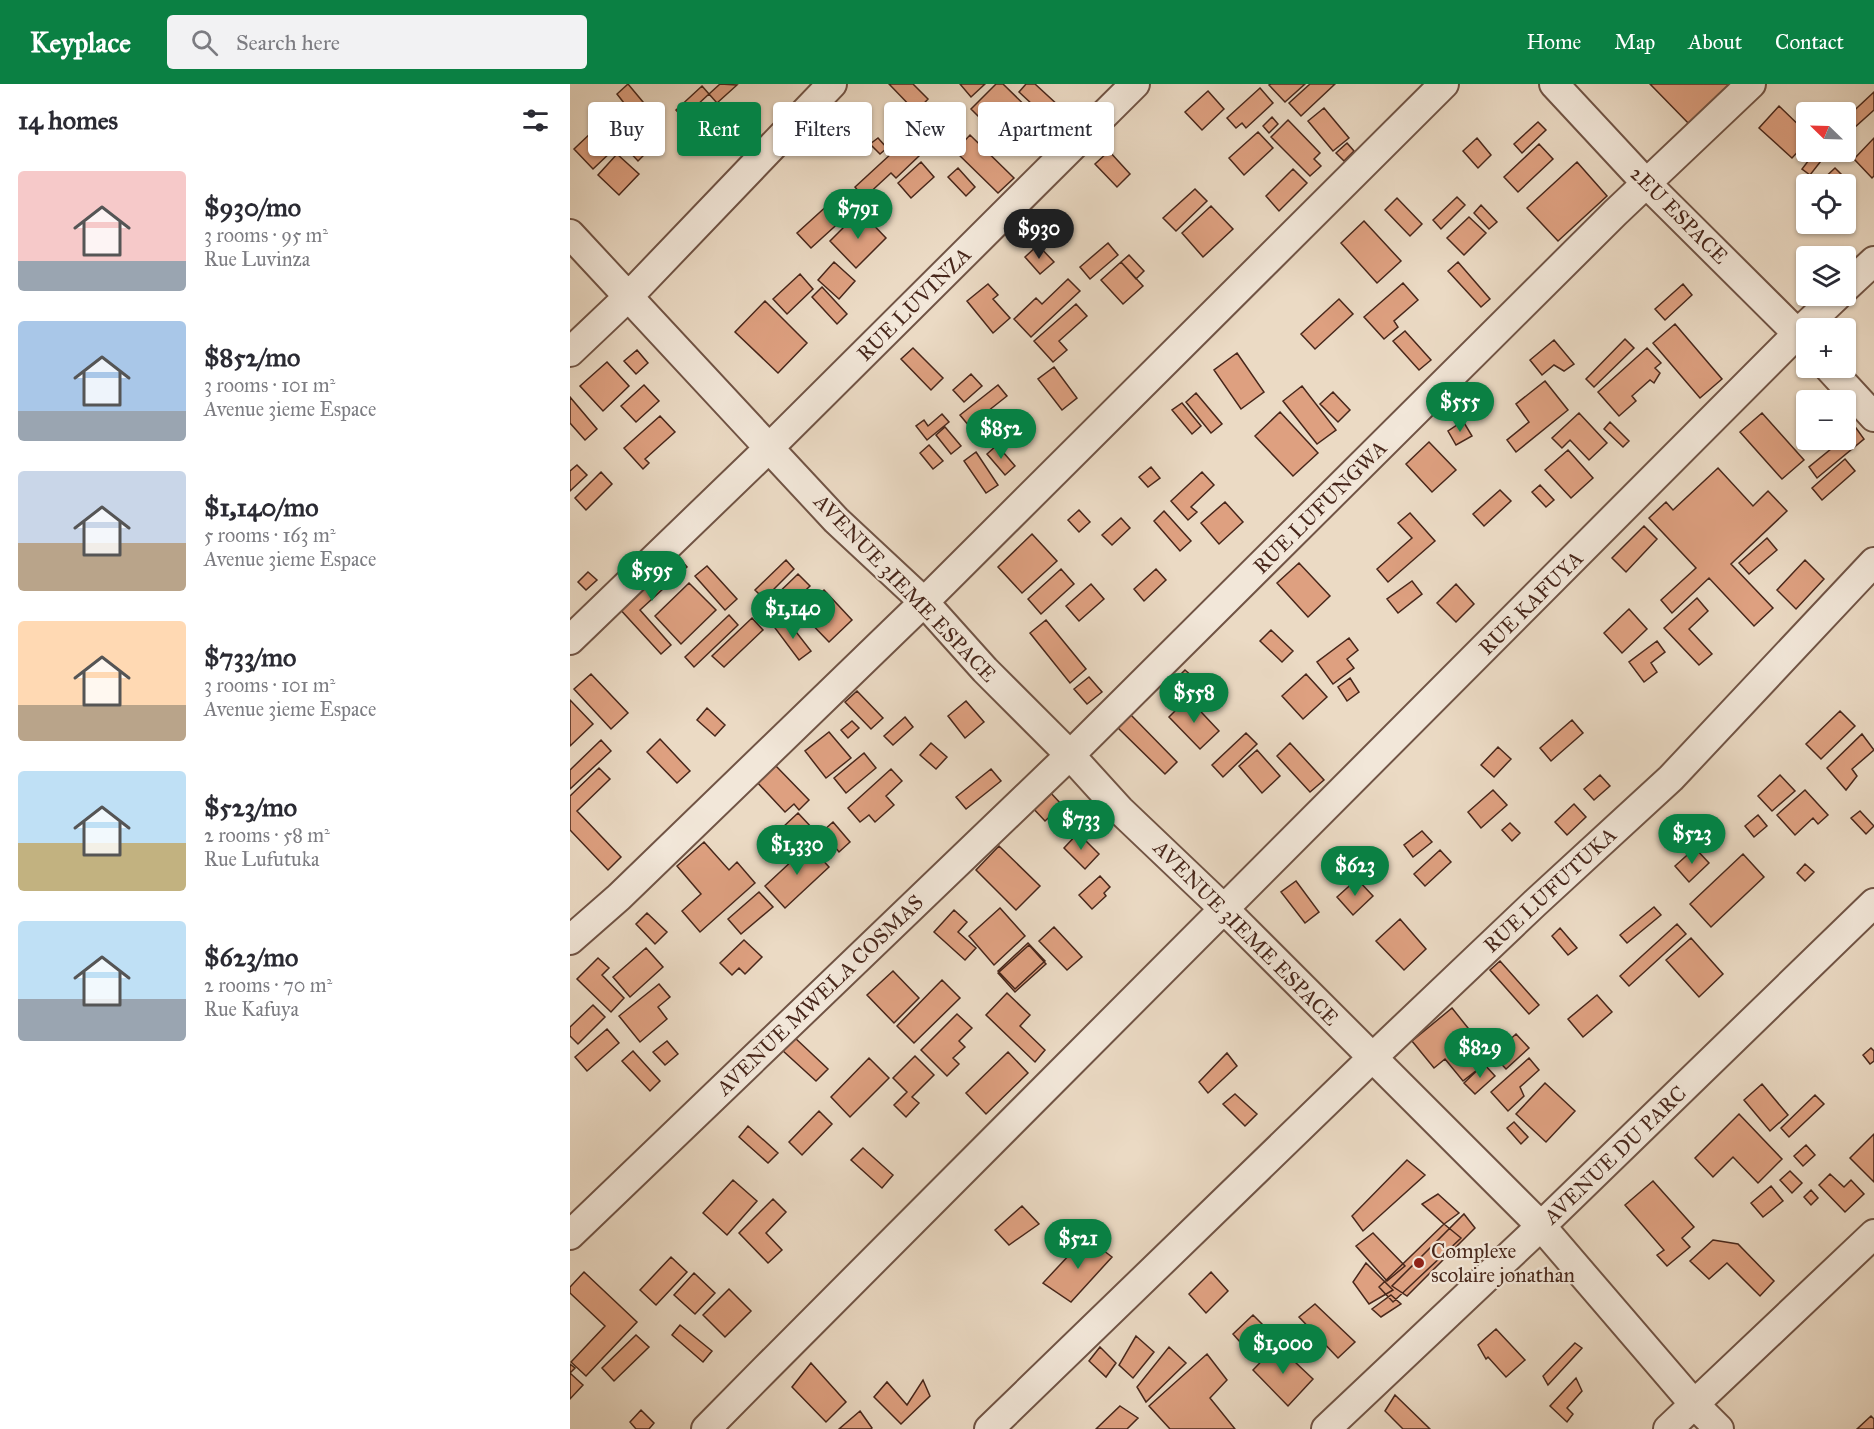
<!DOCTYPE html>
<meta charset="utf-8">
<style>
:root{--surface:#fff;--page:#f2f2f3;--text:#2b2b33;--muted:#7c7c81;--accent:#0b8043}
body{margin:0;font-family:"IM FELL Great Primer",serif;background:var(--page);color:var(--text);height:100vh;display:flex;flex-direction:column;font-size:22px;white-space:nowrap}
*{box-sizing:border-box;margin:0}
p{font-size:20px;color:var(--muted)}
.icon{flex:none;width:33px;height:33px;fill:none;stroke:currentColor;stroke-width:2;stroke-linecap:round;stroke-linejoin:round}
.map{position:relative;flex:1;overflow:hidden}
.side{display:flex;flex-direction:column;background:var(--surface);width:570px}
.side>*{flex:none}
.banner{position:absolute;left:18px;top:18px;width:570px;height:54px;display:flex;gap:12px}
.needle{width:39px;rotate:293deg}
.tools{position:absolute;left:1226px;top:18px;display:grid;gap:12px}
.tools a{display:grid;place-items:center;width:60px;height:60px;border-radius:6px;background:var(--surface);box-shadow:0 2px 4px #0004;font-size:30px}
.price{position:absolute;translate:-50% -51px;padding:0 14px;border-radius:21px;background:var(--accent);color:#fff;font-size:20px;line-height:39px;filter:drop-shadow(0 2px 3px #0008)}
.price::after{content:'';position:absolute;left:50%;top:36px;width:18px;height:14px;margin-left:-9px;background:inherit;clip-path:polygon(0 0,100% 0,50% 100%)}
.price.active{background:#222;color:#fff}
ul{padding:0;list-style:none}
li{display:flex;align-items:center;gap:18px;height:150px;padding:0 18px}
li span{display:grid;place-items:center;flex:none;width:168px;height:120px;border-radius:6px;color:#555}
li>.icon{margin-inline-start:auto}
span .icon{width:72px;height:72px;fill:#fffc;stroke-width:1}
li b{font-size:26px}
h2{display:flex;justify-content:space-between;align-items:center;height:72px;padding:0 18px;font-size:26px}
.chip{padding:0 21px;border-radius:6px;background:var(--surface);box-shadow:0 2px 4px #0004;font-size:21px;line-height:54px}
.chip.active{background:var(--accent);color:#fff}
header{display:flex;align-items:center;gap:36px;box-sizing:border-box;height:84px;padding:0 30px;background:var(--accent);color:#fff}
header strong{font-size:28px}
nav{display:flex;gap:33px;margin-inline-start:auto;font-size:21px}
.search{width:420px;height:54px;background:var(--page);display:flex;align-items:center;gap:15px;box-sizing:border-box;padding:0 21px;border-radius:6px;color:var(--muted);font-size:22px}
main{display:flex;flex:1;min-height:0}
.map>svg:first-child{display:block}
</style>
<header>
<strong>Keyplace</strong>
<div class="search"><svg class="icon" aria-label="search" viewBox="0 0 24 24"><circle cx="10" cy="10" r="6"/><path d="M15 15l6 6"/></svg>Search here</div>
<nav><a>Home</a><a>Map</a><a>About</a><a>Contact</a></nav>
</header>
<main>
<section class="side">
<h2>14 homes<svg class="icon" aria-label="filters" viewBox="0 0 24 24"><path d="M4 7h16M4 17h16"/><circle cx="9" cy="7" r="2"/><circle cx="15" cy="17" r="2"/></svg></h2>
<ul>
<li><span style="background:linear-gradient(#f6c9c9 75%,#9aa5b1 0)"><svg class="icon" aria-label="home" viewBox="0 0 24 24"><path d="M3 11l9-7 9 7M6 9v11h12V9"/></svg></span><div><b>$930/mo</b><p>3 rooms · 95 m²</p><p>Rue Luvinza</p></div></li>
<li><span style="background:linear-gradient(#a9c7e8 75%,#9aa5b1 0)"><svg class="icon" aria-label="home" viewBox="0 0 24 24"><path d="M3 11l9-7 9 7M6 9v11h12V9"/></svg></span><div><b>$852/mo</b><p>3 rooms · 101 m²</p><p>Avenue 3ieme Espace</p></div></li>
<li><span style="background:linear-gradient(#c9d6e8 60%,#b9a48a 0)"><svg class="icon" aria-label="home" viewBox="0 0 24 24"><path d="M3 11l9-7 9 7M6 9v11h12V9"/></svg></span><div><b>$1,140/mo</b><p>5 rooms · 163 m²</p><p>Avenue 3ieme Espace</p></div></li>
<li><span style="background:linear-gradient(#ffd9b3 70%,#b9a48a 0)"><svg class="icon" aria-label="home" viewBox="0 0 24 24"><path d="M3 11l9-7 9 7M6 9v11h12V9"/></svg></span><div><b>$733/mo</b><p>3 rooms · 101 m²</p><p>Avenue 3ieme Espace</p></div></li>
<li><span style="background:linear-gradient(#bfe0f5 60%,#c2b280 0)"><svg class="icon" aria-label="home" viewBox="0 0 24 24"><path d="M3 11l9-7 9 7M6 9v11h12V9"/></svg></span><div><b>$523/mo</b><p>2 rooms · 58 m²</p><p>Rue Lufutuka</p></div></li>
<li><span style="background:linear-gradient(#bfe0f5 65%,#9aa5b1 0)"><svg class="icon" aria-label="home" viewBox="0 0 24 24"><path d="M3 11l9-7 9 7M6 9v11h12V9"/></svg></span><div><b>$623/mo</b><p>2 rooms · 70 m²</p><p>Rue Kafuya</p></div></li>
</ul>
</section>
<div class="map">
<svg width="1304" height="1345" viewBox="0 0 1304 1345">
<rect width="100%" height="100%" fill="#ebdac4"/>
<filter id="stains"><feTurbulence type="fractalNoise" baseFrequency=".00333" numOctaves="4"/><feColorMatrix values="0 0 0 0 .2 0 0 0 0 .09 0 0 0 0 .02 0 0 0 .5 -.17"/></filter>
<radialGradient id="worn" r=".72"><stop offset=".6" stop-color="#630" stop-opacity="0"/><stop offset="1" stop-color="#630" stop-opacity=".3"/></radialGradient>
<path fill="#dea080" stroke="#48271b" stroke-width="1.5" d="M58 0 73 18 61 28 47 10Z
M150 0 167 1 147 19 139 10Z
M319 0H343L358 15 346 28Z
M390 0H415L401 13Z
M426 0H433L473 39 444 68 401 25Z
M456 0H465L490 23 478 35 449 8Z
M701 0H735L715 18 699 1Z
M740 0H765L731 32 719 19Z
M1080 0H1166L1122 43Z
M132 2 139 10 113 34 106 26Z
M690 4 703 19 676 44 672 39 666 44 657 34Z
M638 7 654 25 632 46 615 28Z
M1304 8V26L1275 52V35Z
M1209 22 1236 48V59L1222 74 1189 44Z
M754 24 779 54 763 67 738 37Z
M42 29 61 49 23 85 4 65Z
M702 33 708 40 699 49 693 42Z
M718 36 750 69 744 75 751 82 740 92 701 53Z
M968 38 976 46 952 69 944 60Z
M74 47 86 59 68 77 56 64Z
M688 48 703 64 674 91 659 74Z
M400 51 444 94 428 109 385 67Z
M308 54 317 64 310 70 300 60Z
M907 54 921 71 908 84 893 67Z
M1304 54V92L1302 94 1284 75Z
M335 57 349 72 326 94 321 89 294 114 285 103Z
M777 59 784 67 774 77 766 69Z
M969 60 983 75 948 108 934 93Z
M539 67 560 90 547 103 525 80Z
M1245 68H1258L1240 91 1232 85Z
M47 70 69 90 49 111 28 91Z
M351 78 364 93 341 114 328 99Z
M1007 78 1037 112 988 157 957 124Z
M388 84 405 103 396 112 378 93Z
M1265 84 1275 94 1269 100H1248Z
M723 85 737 99 709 127 696 112Z
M625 105 637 117 606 147 593 134Z
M887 113 895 121 871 145 863 136Z
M827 114 852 140 840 152 815 126Z
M260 119 274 134 241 164 227 149Z
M911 121 927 138 919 145 904 129Z
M641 122 663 145 633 173 612 149Z
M290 127 316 154 286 184 260 157Z
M899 133 916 149 894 171 877 154Z
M794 137 831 177 807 199 771 159Z
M538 159 548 171 520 195 510 183Z
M468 161 484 178 470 190 455 173Z
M559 171 574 187 566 195 551 178Z
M264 178 285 197 269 215 248 196Z
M551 178 573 202 553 220 531 196Z
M888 178 920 215 911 223 878 187Z
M230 190 243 205 217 230 203 215Z
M498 195 510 207 461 253 444 235 466 214 472 220Z
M833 199 848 216 824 237 828 243 814 255 794 233Z
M418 200 428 211 423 215 440 234 423 249 397 217Z
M1113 200 1122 211 1095 236 1085 225Z
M252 203 277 230 267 240 242 213Z
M769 215 783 230 745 265 731 250Z
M195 217 237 259 208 289 165 248Z
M506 220 517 232 489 257 497 266 483 278 464 257Z
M1105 240 1152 295 1130 314 1083 259Z
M835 247 861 276 849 286 823 257Z
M1055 255 1064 264 1024 303 1016 295Z
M984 256 1004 280 994 287 984 281 972 291 960 276Z
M343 264 373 294 361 306 331 275Z
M1077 264 1091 279 1085 284 1090 289 1084 299 1080 296 1062 312 1066 317 1049 332 1028 308Z
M67 266 78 279 66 290 54 277Z
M667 269 694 308 671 325 644 286Z
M37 278 59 302 33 327 10 302Z
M484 283 507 314 492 326 468 295Z
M401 290 412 302 394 318 383 306Z
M975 297 998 326 946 368 937 356 959 338 946 320Z
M74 301 89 317 66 338 51 322Z
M428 301 437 312 399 342 390 331Z
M732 302 766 346 747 360 713 317Z
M763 308 780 326 768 338 750 320Z
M626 309 652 340 641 349 616 318Z
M0 313 27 345 15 356 0 339Z
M612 319 631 342 622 350 602 326Z
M710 328 748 369 723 392 685 352Z
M1009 329 1037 359 1019 376 1000 356 992 364 982 354Z
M1192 329 1234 376 1212 395 1170 348Z
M372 330 379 338 357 356 346 342 354 336 358 342Z
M90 332 105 348 75 375 79 379 73 385 54 364Z
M893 337 902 352 886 361 878 347Z
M412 338 420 352 408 359 400 345Z
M1040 338 1059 357 1053 363 1034 345Z
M375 343 391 362 381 370 366 351Z
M1286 344 1294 355 1247 394 1239 383 1272 356H1275V353Z
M859 358 886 386 862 408 836 380Z
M359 361 373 377 363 385 350 369Z
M427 361 445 382 435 391 417 370Z
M998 366 1023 394 1001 414 975 386Z
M406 368 428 401 416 409 394 377Z
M1275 375 1285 387 1252 416 1242 404Z
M7 381 17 391 0 407V387Z
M581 383 590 394 578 403 569 393Z
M1148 384 1183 422 1198 407 1217 427 1161 480 1203 524 1184 542 1139 494 1102 529 1091 516 1126 484 1079 434 1096 418 1103 426Z
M31 388 42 400 16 426 5 414Z
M632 388 644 401 621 423 627 428 618 436 601 417Z
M970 401 984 416 976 423 962 408Z
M930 406 941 417 914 442 903 430Z
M655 418 673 438 649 460 631 439Z
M509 426 520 438 509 448 498 436Z
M594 427 621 457 610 467 584 437Z
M840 429 865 457 818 498 807 485 842 454 828 439Z
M551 434 560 444 542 461 532 451Z
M1074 442 1087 455 1056 488 1042 474Z
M462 450 487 477 452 509 428 483Z
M1197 454 1207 466 1179 490 1169 479Z
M106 470 117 483 70 526 101 561 91 570 48 523Z
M216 476 224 485 194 515 185 506Z
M1235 476 1254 495 1226 525 1207 506Z
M729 479 760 512 738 533 707 499Z
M137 482 167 515 155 526 125 492Z
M491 485 504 500 471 530 458 515Z
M586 485 596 496 574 517 564 505Z
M18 488 27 496 16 506 8 498Z
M228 490 240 502 211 530 200 517Z
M842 497 852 510 828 529 817 515Z
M119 499 146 526 111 560 85 532Z
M521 500 534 515 509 537 496 522Z
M886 500 904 520 886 538 867 519Z
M254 506 282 536 259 558 230 528Z
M1127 514 1138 527 1119 545 1142 570 1129 581 1094 544Z
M1059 525 1077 545 1052 569 1034 549Z
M159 531 168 541 124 583 115 573Z
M182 534 193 546 154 583 142 572Z
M216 535 241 567 229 576 205 544Z
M476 536 516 585 500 599 460 549Z
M701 546 723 567 712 578 690 557Z
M779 554 788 566 777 575 784 584 763 600 747 578Z
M1087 557 1095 568 1081 579 1087 588 1074 598 1059 578Z
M615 586 623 593 614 602 606 595Z
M21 590 58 629 41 645 4 605Z
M736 590 757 613 733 635 712 612Z
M519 593 532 608 517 620 504 605Z
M780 594 789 608 777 617 768 603Z
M287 607 313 634 301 645 275 618Z
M618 614 649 647 630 665 599 633Z
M0 616 23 640 0 662Z
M396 617 414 638 395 654 378 632Z
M137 624 155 641 145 652 127 636Z
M1270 627 1285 642 1251 675 1236 660Z
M558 628 607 678 595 690 545 641Z
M335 633 343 643 323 661 314 652Z
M1002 636 1013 649 981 677 970 664Z
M282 637 289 644 278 654 271 646Z
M259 648 281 674 256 694 235 667Z
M676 649 687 660 653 693 642 681Z
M1292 650 1304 666 1282 685 1287 692 1276 706 1257 684Z
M90 655 120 687 107 699 77 668Z
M31 656 41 667 0 705V686Z
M361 659 377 673 366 685 350 671Z
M720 659 754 696 740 708 707 672Z
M928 663 941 675 924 693 911 681Z
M687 666 710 692 692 709 669 682Z
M294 669 306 684 276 709 264 694Z
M204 680 239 716 229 726 224 720 215 728 186 697Z
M29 684 40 695 7 727 51 773 38 786 0 746V712Z
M321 685 332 697 316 712 324 721 305 738 299 731 290 738 278 724Z
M421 685 431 697 396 725 386 713Z
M1030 691 1040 702 1024 716 1014 705Z
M1210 691 1225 707 1202 727 1188 712Z
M923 706 937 721 911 744 898 728Z
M1235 706 1258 731 1248 740 1243 734 1225 751 1207 731Z
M479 707 492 721 475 737 461 722Z
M1004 720 1016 733 997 751 985 738Z
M1290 727 1304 742 1296 750 1281 734Z
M228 729 243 745 212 774 197 758Z
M1113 731 1134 754 1126 759 1106 738Z
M1188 731 1197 742 1184 753 1175 742Z
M263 738 280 758 269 768 262 759 254 766 244 755Z
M940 739 950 749 942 757 932 746Z
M852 747 862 758 843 773 834 761Z
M508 749 529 770 515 785 494 764Z
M134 758 159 786 167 778 185 799 130 848 112 827 131 810 107 782Z
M239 761 259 783 215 824 195 802Z
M429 762 470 802 446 826 406 786Z
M1125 764 1139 779 1119 798 1105 782Z
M870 766 881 778 855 802 844 790Z
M1173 770 1194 793 1141 843 1120 820Z
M1235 780 1244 788 1235 797 1227 789Z
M530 792 540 803 534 809 536 812 522 825 509 811Z
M787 795 803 812 783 831 767 813Z
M726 797 749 828 735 839 711 808Z
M189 808 203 823 171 850 158 835Z
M1084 823 1091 831 1057 859 1050 851Z
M430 824 455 852 424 881 399 852Z
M384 826 397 838 388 848 406 864 395 876 364 848Z
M77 829 97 848 85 860 66 840Z
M830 835 856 865 834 886 806 857Z
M1107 840 1116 850 1059 902 1050 892Z
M484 843 512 873 497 886 469 857Z
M990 844 1007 864 998 871 982 852Z
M1121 854 1153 890 1129 913 1096 876Z
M174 856 192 873 175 890 169 884 162 891 150 879Z
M458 859 475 877 445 905 428 887Z
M459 861 476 880 445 908 428 889Z
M76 864 93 883 60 913 43 893Z
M28 874 39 884 32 891 54 914 41 928 7 895Z
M930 877 969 921 959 930 920 886Z
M323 887 349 914 324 939 297 911Z
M372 896 390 914 344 959 327 942Z
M89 900 100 913 88 923 97 935 70 958 49 932Z
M437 909 460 931 450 942 475 966 465 978 416 931Z
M1027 911 1042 928 1013 953 998 935Z
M23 921 35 933 8 960 0 952V943Z
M882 924 922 974 893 997 875 975 864 984 842 957Z
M387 930 402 944 389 957 395 963 383 974 389 980 377 992 351 966Z
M37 945 49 959 17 987 5 973Z
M946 950 959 964 936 985 923 971Z
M224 953 258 985 246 997 212 966Z
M97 957 108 970 95 981 83 968Z
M1301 964 1304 967V977L1300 980 1293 971Z
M63 967 90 997 80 1007 52 977Z
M438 968 458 989 416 1030 396 1009Z
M657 969 667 982 638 1009 629 998Z
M345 972 364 991 342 1013 349 1019 336 1033 324 1021 337 1008 323 994Z
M299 974 319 994 280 1033 261 1013Z
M959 974 969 986 950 1003 954 1012 938 1027 921 1008Z
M914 980 925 992 905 1010 894 999Z
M975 999 1005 1027 976 1058 946 1030Z
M1192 1000 1218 1031 1200 1047 1174 1016Z
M665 1010 687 1030 675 1042 653 1020Z
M1245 1011 1254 1020 1219 1053 1211 1044Z
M249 1027 262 1040 232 1071 219 1058Z
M1169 1030 1212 1075 1188 1099 1163 1073 1143 1093 1125 1074Z
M944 1038 958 1053 951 1060 937 1044Z
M178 1042 208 1069 198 1079 169 1053Z
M1304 1050V1098L1280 1074Z
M1236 1061 1245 1071 1233 1082 1224 1072Z
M293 1064 323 1091 312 1104 281 1076Z
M837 1076 855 1091 793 1147 782 1132Z
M1220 1087 1232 1099 1222 1109 1210 1096Z
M1260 1090 1274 1103 1281 1096 1294 1110 1275 1128 1249 1101Z
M163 1096 187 1117 157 1151 133 1129Z
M1083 1097 1124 1143 1112 1154 1120 1163 1097 1182 1087 1171 1094 1166 1055 1121Z
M1201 1102 1213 1117 1193 1133 1181 1119Z
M1241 1106 1248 1114 1241 1121 1234 1113Z
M868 1110 889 1129 874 1140 852 1120Z
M203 1115 216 1128 196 1149 212 1166 198 1179 169 1149Z
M452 1122 469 1140 439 1161 425 1146Z
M894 1130 905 1144 837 1212 822 1202Z
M874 1140 891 1154 823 1218 809 1203Z
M803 1149 835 1182 817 1197 786 1162Z
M516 1153 542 1173 501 1218 473 1199Z
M1143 1156 1168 1160 1204 1197 1190 1212 1157 1179 1139 1195 1120 1177Z
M101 1173 117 1188 86 1221 70 1206Z
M796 1179 823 1206 799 1220 783 1198Z
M14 1188 67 1238 16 1292 1 1278 35 1242 0 1209V1203Z
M641 1188 658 1207 636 1229 619 1210Z
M124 1189 145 1209 125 1230 104 1211Z
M159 1205 181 1227 155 1253 133 1231Z
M821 1211 831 1220 811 1233 802 1225Z
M745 1220 785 1258 768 1274 729 1233Z
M683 1231 699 1247 678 1267 663 1250Z
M110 1241 142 1267 133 1278 102 1251Z
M926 1245 955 1276 936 1293 918 1273 916 1275 908 1261Z
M66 1251 79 1263 44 1297 32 1284Z
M566 1252 584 1268 563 1294 549 1281Z
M1005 1259 1012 1264 978 1301 973 1292Z
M707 1261 743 1295 718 1322 683 1286Z
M530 1263 546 1279 536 1293 519 1277Z
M599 1263 616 1279 576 1318 567 1303Z
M637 1270 657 1296 640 1314 665 1345H600L579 1322Z
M241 1279 276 1318 256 1338 222 1303Z
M0 1280 5 1284 0 1289 13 1301 0 1315Z
M1006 1294 1012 1307 997 1324 1003 1330 997 1338 980 1322Z
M353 1296 360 1312 331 1340 304 1313 317 1298 337 1321Z
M825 1311 860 1345H833L815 1327Z
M550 1322 568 1334 557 1345H526Z
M71 1326 84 1339 79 1345H66L60 1338Z
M290 1327 302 1344 301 1345H269Z
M1301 1332 1304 1335V1345H1287Z"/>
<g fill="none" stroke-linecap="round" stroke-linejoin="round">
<g stroke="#715445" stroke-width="32">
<path id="minor" d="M984 0 1076 99 1236 258
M0 150 266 436 354 518 415 586 500 671 550 726 654 825 971 1142 1124 1320 1149 1345
M1275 204 1304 177
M0 268 58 213 262 0
M1259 284 1304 333
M0 556 200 363 565 0
M0 856 49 813 354 518 874 0
M0 1151 500 671 1045 129 1181 0
M136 1345C498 978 866 617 1228 249L1267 212
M419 1345 802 974 964 820 1101 694 1304 478
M756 1345 971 1142 1304 819
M1098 1345 1304 1150"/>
</g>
<use href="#minor" stroke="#f2e7d9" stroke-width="28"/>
</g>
<circle fill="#8f2418" stroke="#f2e7d9" stroke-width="2" cx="849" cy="1179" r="6"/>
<g text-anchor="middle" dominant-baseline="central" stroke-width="4.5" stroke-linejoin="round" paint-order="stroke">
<g font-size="21" fill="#48271b" stroke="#f2e7d9">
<text transform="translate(1109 131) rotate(45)">2EU ESPACE</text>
<text transform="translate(344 220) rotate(-45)">RUE LUVINZA</text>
<text transform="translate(750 423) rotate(-45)">RUE LUFUNGWA</text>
<text transform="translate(335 504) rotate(46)">AVENUE 3IEME ESPACE</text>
<text transform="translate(961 519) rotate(-45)">RUE KAFUYA</text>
<text transform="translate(980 806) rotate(-43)">RUE LUFUTUKA</text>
<text transform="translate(676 849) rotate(45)">AVENUE 3IEME ESPACE</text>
<text transform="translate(250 911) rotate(-44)">AVENUE MWELA COSMAS</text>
<text transform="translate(1045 1071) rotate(-44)">AVENUE DU PARC</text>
</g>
<g font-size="21" fill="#48271b" stroke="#f2e7d9" text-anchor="start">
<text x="861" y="1167">Complexe<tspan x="861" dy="24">scolaire jonathan</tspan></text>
</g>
</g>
<rect width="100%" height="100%" filter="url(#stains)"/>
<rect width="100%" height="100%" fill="url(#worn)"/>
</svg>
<div class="tools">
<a><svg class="needle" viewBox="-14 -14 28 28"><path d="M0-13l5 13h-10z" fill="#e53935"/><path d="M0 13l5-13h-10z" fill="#7c7c81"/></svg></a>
<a><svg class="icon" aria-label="locate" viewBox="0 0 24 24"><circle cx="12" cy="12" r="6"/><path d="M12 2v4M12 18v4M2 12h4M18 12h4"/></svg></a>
<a><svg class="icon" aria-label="layers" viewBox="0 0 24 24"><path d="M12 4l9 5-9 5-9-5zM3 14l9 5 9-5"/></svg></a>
<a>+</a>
<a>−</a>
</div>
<b class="price" style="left:288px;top:156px">$791</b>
<b class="price active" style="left:469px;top:176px">$930</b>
<b class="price" style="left:890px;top:349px">$555</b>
<b class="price" style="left:431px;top:376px">$852</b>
<b class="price" style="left:82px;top:518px">$595</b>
<b class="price" style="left:223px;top:556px">$1,140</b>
<b class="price" style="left:624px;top:640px">$558</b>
<b class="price" style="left:511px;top:767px">$733</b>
<b class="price" style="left:1122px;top:781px">$523</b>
<b class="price" style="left:227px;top:792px">$1,330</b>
<b class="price" style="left:785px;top:813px">$623</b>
<b class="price" style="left:910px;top:995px">$829</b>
<b class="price" style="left:508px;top:1186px">$521</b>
<b class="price" style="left:713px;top:1291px">$1,000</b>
<div class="banner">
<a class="chip">Buy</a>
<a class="chip active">Rent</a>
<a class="chip">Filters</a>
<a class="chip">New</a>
<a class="chip">Apartment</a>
</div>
</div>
</main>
